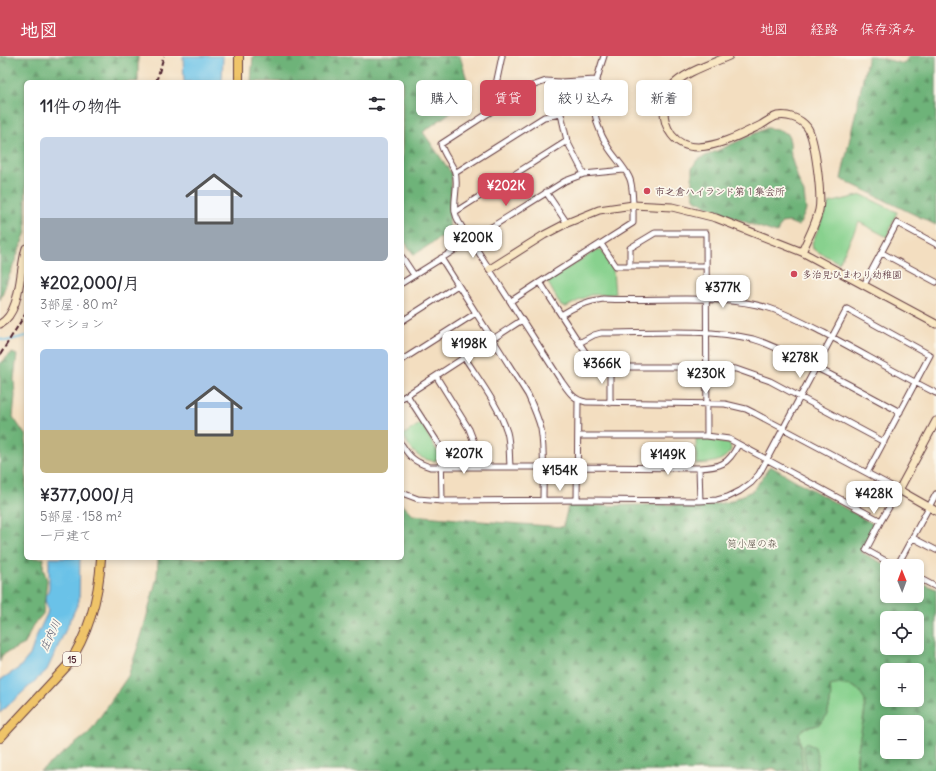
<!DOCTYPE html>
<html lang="ja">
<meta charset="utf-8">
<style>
:root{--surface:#fff;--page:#f7f7f7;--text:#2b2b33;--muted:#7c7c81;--accent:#d1495b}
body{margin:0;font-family:Delius,"Klee One",sans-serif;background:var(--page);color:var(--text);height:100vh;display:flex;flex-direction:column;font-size:15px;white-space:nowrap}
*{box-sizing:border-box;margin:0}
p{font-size:13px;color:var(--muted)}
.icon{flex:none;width:22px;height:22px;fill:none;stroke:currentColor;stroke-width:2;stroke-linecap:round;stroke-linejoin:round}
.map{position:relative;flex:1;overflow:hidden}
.sheet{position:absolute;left:24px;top:24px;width:380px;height:480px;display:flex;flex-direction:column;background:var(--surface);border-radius:6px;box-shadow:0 2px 6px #0003}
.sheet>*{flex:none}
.guide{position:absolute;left:416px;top:24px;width:380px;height:36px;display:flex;gap:8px}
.needle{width:26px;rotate:359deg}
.fabs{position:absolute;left:880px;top:503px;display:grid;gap:8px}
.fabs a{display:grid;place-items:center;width:44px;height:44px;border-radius:6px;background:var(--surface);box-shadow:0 2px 6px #0003;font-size:20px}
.price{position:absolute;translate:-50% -34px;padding:0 9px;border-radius:8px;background:#fff;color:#222;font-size:13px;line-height:26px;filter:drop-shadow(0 1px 2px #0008)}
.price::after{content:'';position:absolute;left:50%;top:24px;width:12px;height:9px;margin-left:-6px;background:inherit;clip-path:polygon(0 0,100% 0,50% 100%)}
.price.selected{background:var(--accent);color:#fff}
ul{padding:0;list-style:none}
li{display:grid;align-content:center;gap:8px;height:212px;padding:0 16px}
li span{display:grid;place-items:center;height:124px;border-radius:6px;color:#555}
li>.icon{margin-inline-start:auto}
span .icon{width:72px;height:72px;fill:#fffc;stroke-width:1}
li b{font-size:17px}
h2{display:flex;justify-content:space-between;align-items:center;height:48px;padding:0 16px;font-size:17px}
.chip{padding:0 14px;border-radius:6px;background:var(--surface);box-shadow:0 2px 6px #0003;font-size:14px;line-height:36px}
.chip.selected{background:var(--accent);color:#fff}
header{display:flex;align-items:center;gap:24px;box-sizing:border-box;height:56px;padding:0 20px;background:var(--accent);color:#fff}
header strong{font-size:19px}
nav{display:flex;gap:22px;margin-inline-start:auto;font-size:14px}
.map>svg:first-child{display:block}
</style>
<header>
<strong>地図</strong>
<nav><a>地図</a><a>経路</a><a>保存済み</a></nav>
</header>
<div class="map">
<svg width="936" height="715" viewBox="0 0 936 715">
<defs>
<pattern id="forest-firs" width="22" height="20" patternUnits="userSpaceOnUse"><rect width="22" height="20" fill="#6eb379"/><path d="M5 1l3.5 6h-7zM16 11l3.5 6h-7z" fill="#5c9163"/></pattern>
</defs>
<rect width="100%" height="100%" fill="#fbf7ec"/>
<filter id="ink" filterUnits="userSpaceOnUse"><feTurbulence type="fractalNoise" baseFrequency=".025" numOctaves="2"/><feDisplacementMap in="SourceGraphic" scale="8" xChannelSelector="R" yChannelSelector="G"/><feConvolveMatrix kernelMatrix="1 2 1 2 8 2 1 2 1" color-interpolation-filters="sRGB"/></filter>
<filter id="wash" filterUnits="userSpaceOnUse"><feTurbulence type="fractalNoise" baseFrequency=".012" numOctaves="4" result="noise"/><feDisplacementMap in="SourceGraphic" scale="16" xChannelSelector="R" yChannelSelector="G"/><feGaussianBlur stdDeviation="0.9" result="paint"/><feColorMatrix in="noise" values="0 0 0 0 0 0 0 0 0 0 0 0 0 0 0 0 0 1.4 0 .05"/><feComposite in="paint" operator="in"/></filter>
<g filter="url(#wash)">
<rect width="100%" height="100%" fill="#f3dec0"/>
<path fill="#88d18e" stroke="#69785c" d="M862 139 897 156 887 181 859 166 839 207 813 193 812 187 829 147Z
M598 193 602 195 613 214 615 238 590 239 566 251 561 250 547 225Z
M421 367 440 400 435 405C416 403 412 395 403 379Z
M696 383 718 385 730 388 731 394C723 407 710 407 696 408Z
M836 628 852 630 860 635 866 646 856 705 858 715H803L799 677C806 668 811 673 819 668 830 662 832 640 830 630Z"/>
<path fill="url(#forest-firs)" stroke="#5c6952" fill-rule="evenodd" d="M0 0H138V26H26V176L0 244Z
M253 0H460L472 41 423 76 452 118 449 176 414 199 402 182V26H251Z
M868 0H873L904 8 909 0H936V169L841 123Z
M767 72 777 73 788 78 790 86 791 101 798 123 804 137 806 154 799 170 789 166 781 167 777 177C748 168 722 157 695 144L692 135V112L697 104Z
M12 297 17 299 14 323 15 340 13 361 26 380V502H44L43 512 47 524 43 558 33 569 25 588 2 599 0 606V307Z
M770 410 875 469 861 496 888 510 887 540H917V525L936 533V715H858C854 692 865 670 865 648 865 645 864 642 862 639 857 628 841 627 830 630 832 640 830 662 819 668 811 673 806 668 799 677L803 715H779L773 712 762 715C734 715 705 713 677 715 672 715 667 713 662 715H40L89 677 128 620 142 578 157 521 158 502H402V448L413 459 480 465 563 471 568 450 716 448 728 446 754 434ZM887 562H917V592H887ZM887 614H917V644H887ZM887 666H917V696H887Z
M806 687 815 691 818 703 816 715H806L803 689Z"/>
<path fill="#6bc2e8" stroke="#5a708a" d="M183 0H223L222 26H184Z
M49 502H80L79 545 47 614 0 657V624L19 612 30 599 37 579 47 558 48 553 45 544 49 532Z"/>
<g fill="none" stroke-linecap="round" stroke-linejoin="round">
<path stroke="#6bc2e8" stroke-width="2" d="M0 283 6 285 26 280"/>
</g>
</g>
<g filter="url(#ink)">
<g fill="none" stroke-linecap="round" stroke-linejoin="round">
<g stroke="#633c41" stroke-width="7">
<path id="street" d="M502 0 495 33 505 48
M596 24 560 26 546 25 529 31 441 88C443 98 451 106 455 116 459 129 453 143 455 156 457 166 465 176 470 183L562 326C569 336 574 344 586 346L725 348 746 353 754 357 899 434 881 465 866 494 895 510
M560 26 561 58 567 85 584 118
M455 117 544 61 561 58
M546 136 567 167
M455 156 567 85
M601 188 616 210H706
M882 197 936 226
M402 201 414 219
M441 202 528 339C533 350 538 361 541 373 545 396 543 421 543 444
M630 209V192L655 177H706L707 380
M540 226 633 167C633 156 634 130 629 121 624 110 614 101 608 91 588 58 592 35 604 0
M402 227 565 125 584 118 624 114
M864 229 897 167 936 188
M511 245 540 226 561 259C575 250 587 245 603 243 655 246 720 237 769 252 788 258 806 268 824 277 862 297 898 318 936 337
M561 259 595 311H706L736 313 770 325 884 386
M402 265 458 229
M579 287 594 279 601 277C650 277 705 272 753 283 770 288 787 297 803 305 836 321 868 339 900 356
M465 302C479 324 499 350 507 376 510 387 509 398 510 410
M402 304 476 257
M610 311V347
M436 320 469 373 474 386 476 410
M407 339 438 387 441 393 442 445
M402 342 522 264
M578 380H707L729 383 881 465
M402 389C410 402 415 406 430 411H543
M577 411 699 412C720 411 728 409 738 389
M699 412 700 445
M402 437 418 443 442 445 586 444 700 445 717 444 728 441 740 435 751 427 759 418 847 253 930 299 867 417
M577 444 578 345
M913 482 936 494
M897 510 936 438
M917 521 936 531"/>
</g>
<g stroke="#633c41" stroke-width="9">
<path id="secondary" d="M729 0C711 8 684 16 671 31 666 37 665 44 664 51 663 72 674 91 698 91 720 90 742 78 761 69 766 66 771 62 777 60 787 58 800 62 807 71 815 81 822 140 819 154 816 168 808 182 802 196
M490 213 544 179 567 167 599 154 633 149 672 151 716 162 802 196 936 268
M0 268C22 256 19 213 26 192
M936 365 899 434 936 455"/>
</g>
<g stroke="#633c41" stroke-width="10">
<path id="primary" d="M239 26V0
M0 682 67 610C89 578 99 540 101 502"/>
</g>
<use href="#street" stroke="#fff" stroke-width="5"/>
<use href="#secondary" stroke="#f9e7c3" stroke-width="7"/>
<use href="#primary" stroke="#efc469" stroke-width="8"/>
<path stroke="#4a1f2b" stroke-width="2" stroke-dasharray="6 3" stroke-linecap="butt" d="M156 26 164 0
M0 299 26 257"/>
</g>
</g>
<g fill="#d1495b" stroke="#fbf7ec" stroke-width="1.5">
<circle cx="647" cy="135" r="4"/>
<circle cx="794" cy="218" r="4"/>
</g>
<g text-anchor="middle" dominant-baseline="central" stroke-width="3.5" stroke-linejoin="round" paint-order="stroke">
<rect fill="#fbf7ec" stroke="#7f6065" stroke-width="1" x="63" y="596" width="18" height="14" rx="3"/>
<g font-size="9" font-weight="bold" fill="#4a1f2b">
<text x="72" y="603">15</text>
</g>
<g font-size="10" fill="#4a1f2b" stroke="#fbf7ec" text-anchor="start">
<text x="655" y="135">市之倉ハイランド第１集会所</text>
<text x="802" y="218">多治見ひまわり幼稚園</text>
</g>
<g font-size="10" fill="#5d5449" stroke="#fbf7ec">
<text x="752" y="487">筒小屋の森</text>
</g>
<g font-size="11" font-style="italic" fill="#56586d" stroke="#fbf7ec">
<text transform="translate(50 579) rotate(-65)">庄内川</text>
</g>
</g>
</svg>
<div class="fabs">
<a><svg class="needle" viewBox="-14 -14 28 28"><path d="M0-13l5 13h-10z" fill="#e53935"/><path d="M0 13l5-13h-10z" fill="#7c7c81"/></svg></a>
<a><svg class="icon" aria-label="locate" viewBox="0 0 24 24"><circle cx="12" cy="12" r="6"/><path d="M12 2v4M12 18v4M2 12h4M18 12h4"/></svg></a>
<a>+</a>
<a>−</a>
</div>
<b class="price selected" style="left:506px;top:151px">¥202K</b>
<b class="price" style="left:473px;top:203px">¥200K</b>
<b class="price" style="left:723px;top:253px">¥377K</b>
<b class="price" style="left:469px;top:309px">¥198K</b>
<b class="price" style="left:800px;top:323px">¥278K</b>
<b class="price" style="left:602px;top:329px">¥366K</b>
<b class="price" style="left:706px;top:339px">¥230K</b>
<b class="price" style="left:464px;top:419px">¥207K</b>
<b class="price" style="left:668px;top:420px">¥149K</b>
<b class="price" style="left:560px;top:436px">¥154K</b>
<b class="price" style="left:874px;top:459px">¥428K</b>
<div class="guide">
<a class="chip">購入</a>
<a class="chip selected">賃貸</a>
<a class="chip">絞り込み</a>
<a class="chip">新着</a>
</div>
<section class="sheet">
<h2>11件の物件<svg class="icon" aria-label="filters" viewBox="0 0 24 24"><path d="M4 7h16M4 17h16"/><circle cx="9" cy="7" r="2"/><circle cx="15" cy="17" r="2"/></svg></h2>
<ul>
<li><span style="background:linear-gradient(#c9d6e8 65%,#9aa5b1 0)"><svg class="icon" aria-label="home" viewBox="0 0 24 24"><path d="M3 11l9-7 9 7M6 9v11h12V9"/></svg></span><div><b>¥202,000/月</b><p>3部屋 · 80 m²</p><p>マンション</p></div></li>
<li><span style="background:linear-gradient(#a9c7e8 65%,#c2b280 0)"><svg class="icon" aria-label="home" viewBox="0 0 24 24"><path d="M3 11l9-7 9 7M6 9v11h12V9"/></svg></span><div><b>¥377,000/月</b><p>5部屋 · 158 m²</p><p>一戸建て</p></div></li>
</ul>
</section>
</div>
